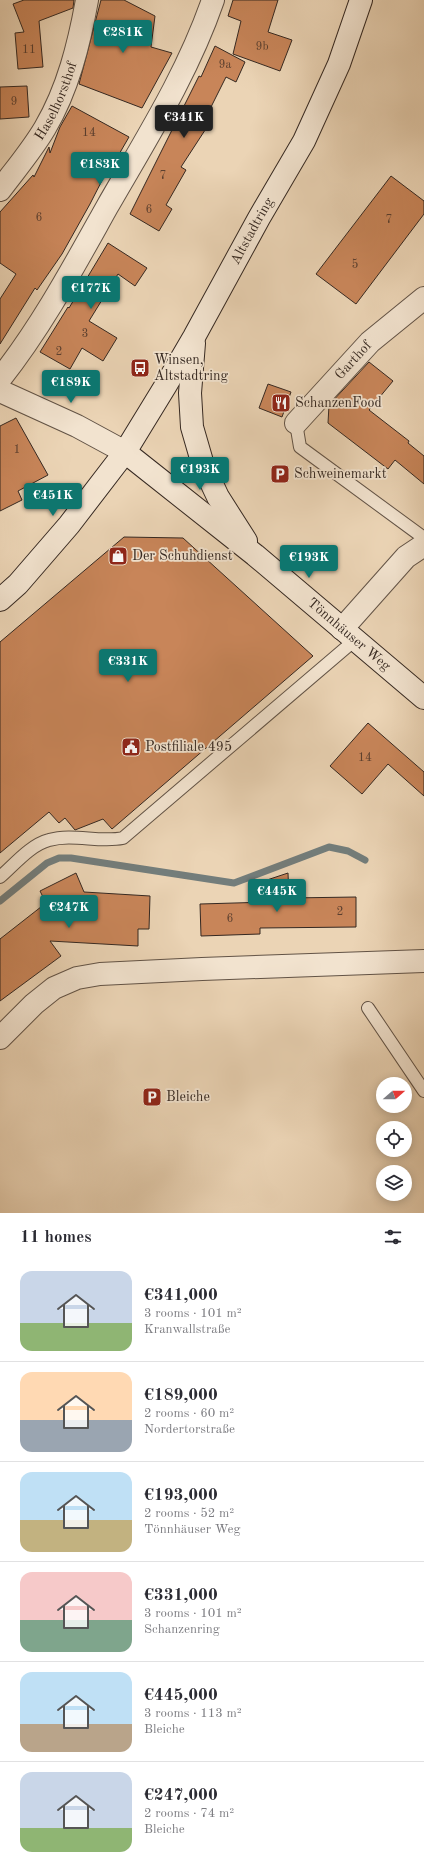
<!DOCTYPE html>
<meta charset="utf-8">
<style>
:root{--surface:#fff;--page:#f7f7f7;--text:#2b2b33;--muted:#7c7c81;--line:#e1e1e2;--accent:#0f766e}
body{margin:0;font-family:"Old Standard TT",serif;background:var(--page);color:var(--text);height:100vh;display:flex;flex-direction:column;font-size:15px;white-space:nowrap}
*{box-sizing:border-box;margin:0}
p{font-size:13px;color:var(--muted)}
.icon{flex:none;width:22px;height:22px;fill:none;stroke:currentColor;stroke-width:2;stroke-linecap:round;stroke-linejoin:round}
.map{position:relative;height:1213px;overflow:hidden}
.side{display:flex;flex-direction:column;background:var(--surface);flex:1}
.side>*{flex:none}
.needle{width:26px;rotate:70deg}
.controls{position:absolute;left:376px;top:1077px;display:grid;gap:8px}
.controls a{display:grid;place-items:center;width:36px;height:36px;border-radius:50%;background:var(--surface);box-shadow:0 2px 10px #0003;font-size:20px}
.price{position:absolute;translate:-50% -34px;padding:0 9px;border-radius:4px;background:var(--accent);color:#fff;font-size:13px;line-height:26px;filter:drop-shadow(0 1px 2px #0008)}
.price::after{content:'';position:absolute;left:50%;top:24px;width:12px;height:9px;margin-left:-6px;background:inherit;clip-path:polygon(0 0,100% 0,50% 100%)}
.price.selected{background:#222;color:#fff}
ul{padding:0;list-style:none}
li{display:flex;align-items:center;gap:12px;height:100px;padding:0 20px}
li+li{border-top:1px solid var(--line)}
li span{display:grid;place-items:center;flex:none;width:112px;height:80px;border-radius:12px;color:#555}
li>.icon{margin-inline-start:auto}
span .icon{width:48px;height:48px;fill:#fffc;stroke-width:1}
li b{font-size:17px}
h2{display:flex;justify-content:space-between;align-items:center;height:48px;padding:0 20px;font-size:17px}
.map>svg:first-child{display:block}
</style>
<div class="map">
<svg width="424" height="1213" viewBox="0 0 424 1213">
<rect width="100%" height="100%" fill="#ebd4b5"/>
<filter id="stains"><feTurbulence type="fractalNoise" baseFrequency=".005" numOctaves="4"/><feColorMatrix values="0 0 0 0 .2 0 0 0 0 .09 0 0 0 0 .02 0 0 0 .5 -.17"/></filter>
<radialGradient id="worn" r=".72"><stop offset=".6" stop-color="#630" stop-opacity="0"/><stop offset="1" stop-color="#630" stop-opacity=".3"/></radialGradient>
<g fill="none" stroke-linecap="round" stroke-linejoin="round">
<path stroke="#737d7b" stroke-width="7" d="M0 901 47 863 59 858H71L234 883 329 847 348 851 365 860"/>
</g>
<path fill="#c88559" stroke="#352821" d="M24 0H74L73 8 39 21 43 67 18 69 15 33 24 32 13 4Z
M101 0H124L155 16 151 47 172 53 142 108 79 84Z
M233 0H278L268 32 292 40 280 71 233 54 241 21 228 16Z
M215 46 245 62 236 82 226 77 204 121 209 124 181 167 186 170 166 205 172 209 159 231 130 214 199 76 201 77Z
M27 86 29 117 0 119V87Z
M72 106 129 137 118 156 115 155 90 204 62 254 37 290 35 288 0 344V299L16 274 0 263V212L33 175 34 177 49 147 50 153 60 127Z
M391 176 424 201V214L356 304 316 274Z
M108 243 147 268 135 286 118 274 89 321 117 338 103 361 82 348 70 369 40 352 68 307 69 308Z
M369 362 393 381 369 410 409 441 408 443 424 456V484L395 460 388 469 328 423 329 405Z
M268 384 291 392 282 417 259 408Z
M16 418 48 475 18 491 22 500 0 511V426Z
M124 537 183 538 313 656 112 829 103 819 75 830 65 818 59 823 49 812 0 853V642Z
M368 723 424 772V796L388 764 362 794 330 766Z
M76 873 84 892 150 896 149 929H138V946L50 941 61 956 0 1001V939L46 903 40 891Z
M288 873 289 898 356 897V927L260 928V934L201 936 200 904 269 902 264 881Z"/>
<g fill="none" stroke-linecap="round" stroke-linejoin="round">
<g stroke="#625346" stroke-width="14">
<path id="service" d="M296 423 300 447 424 538
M0 877C14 865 30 845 49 840 73 833 99 843 123 838L355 640
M368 1008 424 1091"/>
</g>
<g stroke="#625346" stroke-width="24">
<g id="minor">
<path id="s1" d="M0 190C15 170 32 150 45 128 68 89 79 44 87 0"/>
<path d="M0 379C42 326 74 266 107 207 146 139 187 75 213 0"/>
<path d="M0 391 77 426 125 452"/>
<path id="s2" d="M296 423 370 342 424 298"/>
<path d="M342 629 406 557 424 545"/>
<path d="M0 1038 34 1004 54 988 77 978 100 974 202 969 424 961"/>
</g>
</g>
<g stroke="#352821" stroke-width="24">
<g id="secondary">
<path d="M194 343 190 393 192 427 203 465 218 497 246 541"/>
<path id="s3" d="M125 452 255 555 424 698"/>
<path id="s4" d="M0 600 18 584 69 525 125 452 166 385 194 337 259 218 304 141 339 64 361 0"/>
</g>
</g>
<use href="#service" stroke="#f2e3cf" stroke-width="12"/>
<use href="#minor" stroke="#f2e3cf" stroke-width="22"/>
<use href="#secondary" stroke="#f2e3cf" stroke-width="22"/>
</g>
<defs>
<g id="bus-square" transform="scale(1)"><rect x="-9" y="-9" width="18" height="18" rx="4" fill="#8f2418" stroke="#f2e3cf"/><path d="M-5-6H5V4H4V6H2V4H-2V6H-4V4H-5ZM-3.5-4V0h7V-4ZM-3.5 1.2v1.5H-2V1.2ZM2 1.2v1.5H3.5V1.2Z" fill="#fff"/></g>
<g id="restaurant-square" transform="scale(1)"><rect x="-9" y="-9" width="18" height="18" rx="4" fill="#8f2418" stroke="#f2e3cf"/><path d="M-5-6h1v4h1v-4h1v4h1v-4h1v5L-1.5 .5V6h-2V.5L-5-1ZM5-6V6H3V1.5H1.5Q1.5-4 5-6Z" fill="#fff"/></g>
<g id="parking-square" transform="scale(1)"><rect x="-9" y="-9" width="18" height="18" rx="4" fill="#8f2418" stroke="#f2e3cf"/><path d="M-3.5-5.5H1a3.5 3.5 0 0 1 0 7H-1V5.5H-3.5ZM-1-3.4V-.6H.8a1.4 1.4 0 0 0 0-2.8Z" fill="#fff"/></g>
<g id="shop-square" transform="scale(1)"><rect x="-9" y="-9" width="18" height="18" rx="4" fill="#8f2418" stroke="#f2e3cf"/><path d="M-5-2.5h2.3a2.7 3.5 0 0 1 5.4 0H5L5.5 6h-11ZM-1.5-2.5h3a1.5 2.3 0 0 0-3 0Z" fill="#fff"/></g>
<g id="civic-square" transform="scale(1)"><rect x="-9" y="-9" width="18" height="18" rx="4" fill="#8f2418" stroke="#f2e3cf"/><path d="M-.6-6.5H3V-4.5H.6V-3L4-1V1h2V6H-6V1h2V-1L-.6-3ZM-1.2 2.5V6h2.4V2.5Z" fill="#fff"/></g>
</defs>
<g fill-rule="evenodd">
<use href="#bus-square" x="140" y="368"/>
<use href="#restaurant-square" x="281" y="403"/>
<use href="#parking-square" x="280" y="474"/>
<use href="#shop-square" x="118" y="556"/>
<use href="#civic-square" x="131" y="747"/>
<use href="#parking-square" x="152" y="1097"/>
</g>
<g text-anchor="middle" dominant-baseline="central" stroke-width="3.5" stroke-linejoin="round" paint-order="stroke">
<g font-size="12" fill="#5a3f2f">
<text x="262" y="47">9b</text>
<text x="29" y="50">11</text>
<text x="225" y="65">9a</text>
<text x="14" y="102">9</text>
<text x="89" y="133">14</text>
<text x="163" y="176">7</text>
<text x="149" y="210">6</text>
<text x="39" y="218">6</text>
<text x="389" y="220">7</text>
<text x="355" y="265">5</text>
<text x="85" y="334">3</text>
<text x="59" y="352">2</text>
<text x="17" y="450">1</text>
<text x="365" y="758">14</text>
<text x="340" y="912">2</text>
<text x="230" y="919">6</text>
</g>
<g font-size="14" fill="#352821" stroke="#f2e3cf">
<text stroke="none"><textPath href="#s1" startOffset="106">Haselhorsthof</textPath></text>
<text stroke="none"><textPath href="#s4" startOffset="449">Altstadtring</textPath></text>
<text stroke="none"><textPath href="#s2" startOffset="85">Garthof</textPath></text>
<text stroke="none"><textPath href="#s3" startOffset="289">Tönnhäuser Weg</textPath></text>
</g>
<g font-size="14" fill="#352821" stroke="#f2e3cf" text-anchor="start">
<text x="154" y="360">Winsen,<tspan x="154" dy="16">Altstadtring</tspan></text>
<text x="295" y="403">SchanzenFood</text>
<text x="294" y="474">Schweinemarkt</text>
<text x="132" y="556">Der Schuhdienst</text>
<text x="145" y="747">Postfiliale 495</text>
<text x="166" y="1097">Bleiche</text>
</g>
</g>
<rect width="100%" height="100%" filter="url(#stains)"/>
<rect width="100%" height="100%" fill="url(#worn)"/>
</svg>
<div class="controls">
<a><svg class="needle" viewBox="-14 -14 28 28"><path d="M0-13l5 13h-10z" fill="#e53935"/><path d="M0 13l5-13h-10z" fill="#7c7c81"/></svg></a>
<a><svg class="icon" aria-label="locate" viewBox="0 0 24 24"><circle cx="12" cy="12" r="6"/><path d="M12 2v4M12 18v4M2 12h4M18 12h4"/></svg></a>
<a><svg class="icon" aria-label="layers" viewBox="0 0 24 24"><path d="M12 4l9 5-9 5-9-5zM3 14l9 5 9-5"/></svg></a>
</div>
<b class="price" style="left:123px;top:54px">€281K</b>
<b class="price selected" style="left:184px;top:139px">€341K</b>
<b class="price" style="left:100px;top:186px">€183K</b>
<b class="price" style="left:91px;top:310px">€177K</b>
<b class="price" style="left:71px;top:404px">€189K</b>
<b class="price" style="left:200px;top:491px">€193K</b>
<b class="price" style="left:53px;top:517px">€451K</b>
<b class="price" style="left:309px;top:579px">€193K</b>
<b class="price" style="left:128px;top:683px">€331K</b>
<b class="price" style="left:277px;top:913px">€445K</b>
<b class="price" style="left:69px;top:929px">€247K</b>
</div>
<section class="side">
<h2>11 homes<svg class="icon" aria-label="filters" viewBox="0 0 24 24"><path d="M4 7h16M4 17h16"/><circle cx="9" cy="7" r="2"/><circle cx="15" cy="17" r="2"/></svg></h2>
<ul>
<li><span style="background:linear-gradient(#c9d6e8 65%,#8fb573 0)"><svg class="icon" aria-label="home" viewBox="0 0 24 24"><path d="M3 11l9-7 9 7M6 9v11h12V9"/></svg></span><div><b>€341,000</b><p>3 rooms · 101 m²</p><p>Kranwallstraße</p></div></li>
<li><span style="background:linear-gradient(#ffd9b3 60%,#9aa5b1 0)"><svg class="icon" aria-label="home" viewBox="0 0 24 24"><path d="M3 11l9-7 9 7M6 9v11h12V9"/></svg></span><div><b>€189,000</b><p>2 rooms · 60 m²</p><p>Nordertorstraße</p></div></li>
<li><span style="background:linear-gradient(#bfe0f5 60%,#c2b280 0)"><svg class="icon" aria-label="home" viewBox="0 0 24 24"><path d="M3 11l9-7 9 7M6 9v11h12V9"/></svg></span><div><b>€193,000</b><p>2 rooms · 52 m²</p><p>Tönnhäuser Weg</p></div></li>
<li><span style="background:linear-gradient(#f6c9c9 60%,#7fa58c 0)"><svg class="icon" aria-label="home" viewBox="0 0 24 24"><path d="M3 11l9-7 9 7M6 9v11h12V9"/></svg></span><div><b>€331,000</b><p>3 rooms · 101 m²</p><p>Schanzenring</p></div></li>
<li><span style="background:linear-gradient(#bfe0f5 65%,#b9a48a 0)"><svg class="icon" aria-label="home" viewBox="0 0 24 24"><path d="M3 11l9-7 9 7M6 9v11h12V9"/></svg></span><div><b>€445,000</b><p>3 rooms · 113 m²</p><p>Bleiche</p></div></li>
<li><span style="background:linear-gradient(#c9d6e8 70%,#8fb573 0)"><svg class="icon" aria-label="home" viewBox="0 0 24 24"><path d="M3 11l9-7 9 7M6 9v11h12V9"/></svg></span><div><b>€247,000</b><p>2 rooms · 74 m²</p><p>Bleiche</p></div></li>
</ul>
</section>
